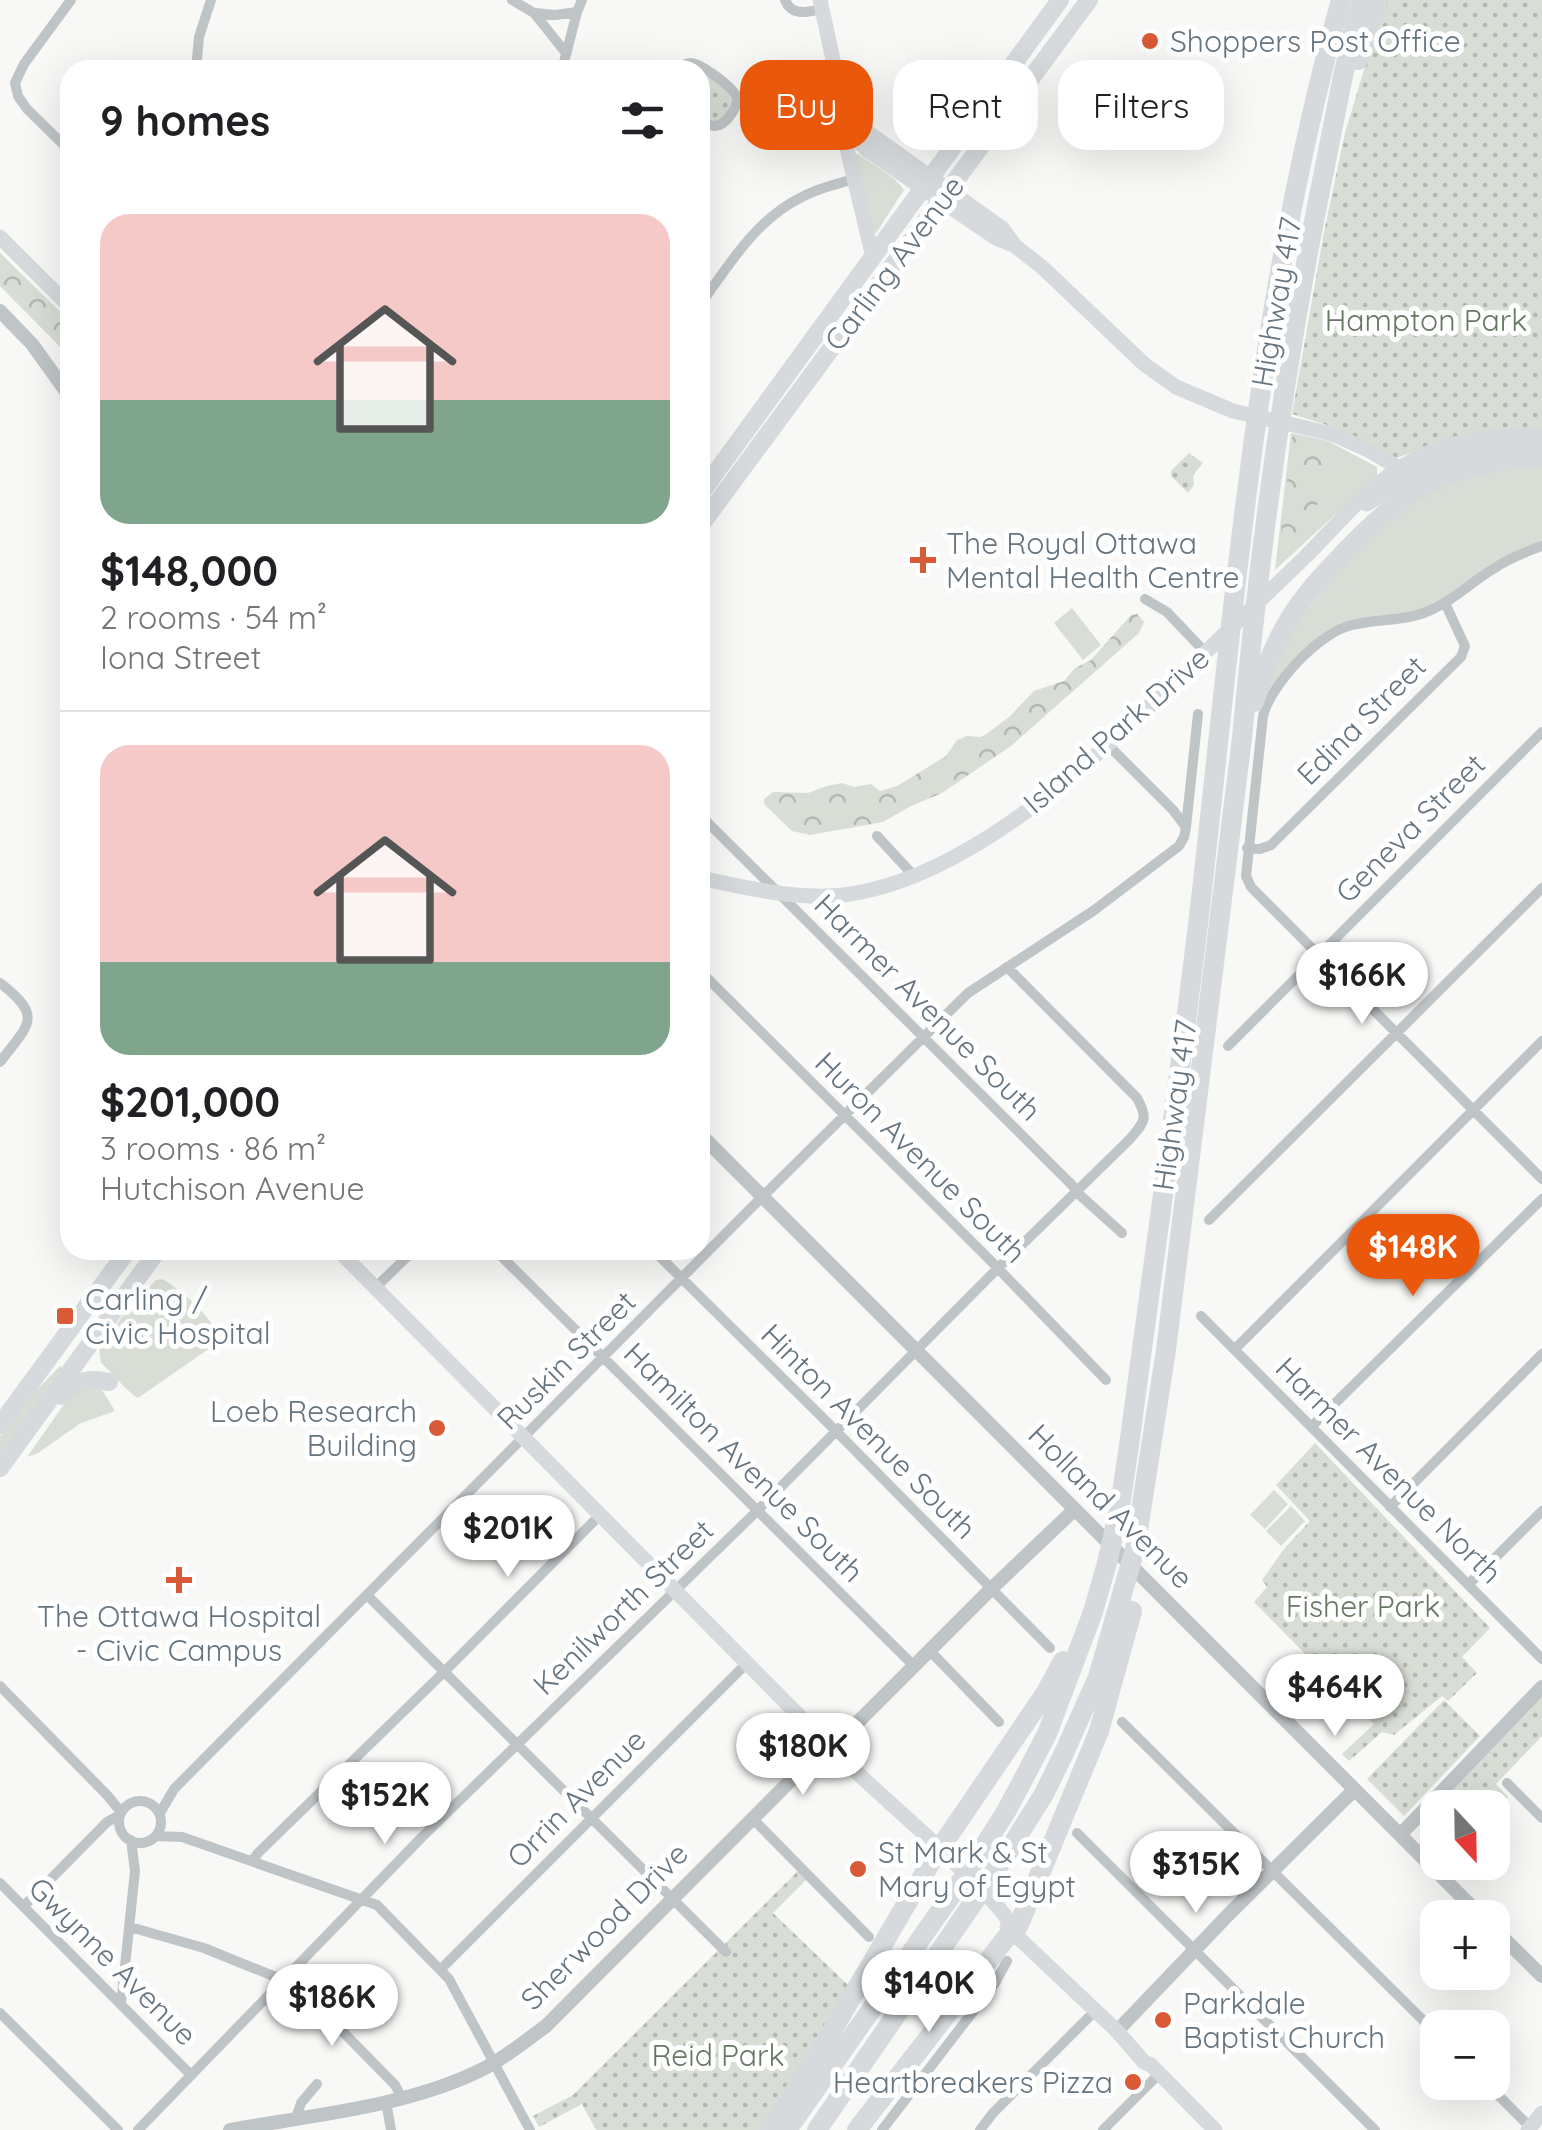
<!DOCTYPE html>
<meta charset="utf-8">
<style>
:root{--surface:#fff;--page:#f6f6f6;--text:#202124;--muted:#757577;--line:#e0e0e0;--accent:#ea580c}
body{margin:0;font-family:Quicksand,sans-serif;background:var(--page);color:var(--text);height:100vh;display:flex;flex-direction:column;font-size:38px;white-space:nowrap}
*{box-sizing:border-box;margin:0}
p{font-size:32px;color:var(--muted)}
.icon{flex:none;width:55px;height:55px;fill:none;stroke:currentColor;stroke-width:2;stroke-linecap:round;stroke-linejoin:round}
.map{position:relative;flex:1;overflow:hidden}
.panel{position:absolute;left:60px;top:60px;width:650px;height:1200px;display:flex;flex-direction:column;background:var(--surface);border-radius:30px;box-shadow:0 10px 40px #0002}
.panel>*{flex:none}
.top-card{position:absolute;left:740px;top:60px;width:650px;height:90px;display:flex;gap:20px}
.needle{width:65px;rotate:158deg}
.fabs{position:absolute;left:1420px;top:1790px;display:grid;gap:20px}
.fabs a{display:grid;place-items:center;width:90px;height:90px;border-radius:20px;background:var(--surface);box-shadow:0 10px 40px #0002;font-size:50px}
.price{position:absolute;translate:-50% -85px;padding:0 22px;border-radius:35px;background:#fff;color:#222;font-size:32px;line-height:65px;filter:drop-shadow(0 2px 5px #0008)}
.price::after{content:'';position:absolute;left:50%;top:60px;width:30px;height:22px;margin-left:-15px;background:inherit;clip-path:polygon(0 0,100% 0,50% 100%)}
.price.current{background:var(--accent);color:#fff}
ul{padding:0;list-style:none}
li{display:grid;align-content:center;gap:20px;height:530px;padding:0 40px}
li+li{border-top:2px solid var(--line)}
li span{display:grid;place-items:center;height:310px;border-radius:30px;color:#555}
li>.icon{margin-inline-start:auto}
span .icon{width:180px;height:180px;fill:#fffc;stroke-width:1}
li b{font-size:42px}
h2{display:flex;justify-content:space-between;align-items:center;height:120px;padding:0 40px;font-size:42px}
.tag{padding:0 35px;border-radius:30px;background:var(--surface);box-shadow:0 10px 40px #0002;font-size:35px;line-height:90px}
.tag.current{background:var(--accent);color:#fff}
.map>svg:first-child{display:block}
</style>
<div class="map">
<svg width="1542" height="2130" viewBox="0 0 1542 2130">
<defs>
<pattern id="forest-crowns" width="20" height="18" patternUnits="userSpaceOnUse" patternTransform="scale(2.5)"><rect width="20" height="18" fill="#d8ddd5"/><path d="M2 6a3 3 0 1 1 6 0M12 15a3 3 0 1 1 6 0" fill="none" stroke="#b3b8b2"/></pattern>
<pattern id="park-dots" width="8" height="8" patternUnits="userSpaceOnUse" patternTransform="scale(2.5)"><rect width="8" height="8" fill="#d8ddd5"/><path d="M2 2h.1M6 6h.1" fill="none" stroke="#b3b8b2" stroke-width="1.8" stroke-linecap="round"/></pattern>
</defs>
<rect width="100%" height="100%" fill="#f8f8f6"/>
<path fill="#d8ddd5" d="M854 154H858C873 165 894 175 904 190L876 233H874Z
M1291 433 1328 441 1377 467V476L1275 570Z
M1542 461V550L1496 570 1446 606 1356 627 1327 640 1289 676 1271 699 1267 687 1283 642 1363 538 1445 478Z
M1072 608 1101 645 1083 660 1054 623Z
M162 1279C181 1289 216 1320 220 1341L138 1398C127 1392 112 1372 101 1363L99 1348 125 1313 156 1280Z
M60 1366 62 1368 0 1455V1436L26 1401Z
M92 1387 102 1390 115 1411 81 1423 38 1453 27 1457 72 1393Z
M1274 1490 1288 1504 1265 1529 1250 1515Z
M1291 1506 1305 1521 1281 1546 1266 1531Z"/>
<path fill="url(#forest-crowns)" d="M0 253 70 321 69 356 0 286Z
M1296 436C1306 439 1325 446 1328 458 1329 462 1327 470 1326 474 1320 505 1307 537 1283 558H1278L1292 437Z
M1137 614 1144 622 1139 633 1011 746 942 793 911 806 883 822 810 835 792 831 764 804V799L773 792 808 793 827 786 842 783 854 787 871 784 880 791 897 786 946 756 957 740 967 736 980 737 985 735 1009 717 1034 691 1064 681 1075 668 1091 660 1131 615Z"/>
<path fill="url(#park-dots)" d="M1385 0H1542V430L1431 445 1397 458 1333 427 1292 414 1324 232 1345 133Z
M700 71C708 77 722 84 728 92 735 101 728 117 717 121 714 122 704 120 700 119Z
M1189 453 1203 463 1193 475 1194 485 1188 493 1171 476V471Z
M1315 1443 1490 1628 1462 1657 1477 1673 1448 1701 1442 1696 1394 1735 1382 1732 1349 1761 1342 1754 1374 1724 1254 1602 1267 1587 1262 1580 1284 1549 1310 1521 1276 1485Z
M1542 1697V1736L1496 1784 1508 1797 1493 1813 1492 1808 1449 1807 1450 1805 1444 1799Z
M1444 1700 1480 1736 1404 1816 1367 1779Z
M802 1867 810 1876 773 1913 849 1986 760 2130H596L582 2104 539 2127 533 2116 573 2095Z"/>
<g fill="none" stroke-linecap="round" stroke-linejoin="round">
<path stroke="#bfc4c7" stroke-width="10" d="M512 0 534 13 566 53
M785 0C792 17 807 12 822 9
M535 13 555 15 577 12
M196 70 199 37 211 0
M562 70 577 12 582 0
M678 70C683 66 684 63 691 63 700 63 733 87 736 96 739 106 727 125 715 126 710 126 705 123 700 121
M70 151 27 109 18 96 15 83 24 64 71 0
M700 305C729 265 756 219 802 197 818 188 837 184 854 179
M1542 546C1525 552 1508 559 1493 569 1473 581 1456 598 1435 608 1409 622 1381 618 1352 625 1320 632 1271 684 1263 716L1246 876 1251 887 1542 1179
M1145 599 1167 612 1205 652
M1108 745 1173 810 1185 826
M700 815 1071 1184 1082 1197 1122 1233
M877 836 914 876
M1247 848 1260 849 1271 845 1461 657 1465 646 1445 603
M700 971 985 1255 1106 1380
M0 983C44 1017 29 1024 0 1062
M1228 1046 1542 732
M1209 1220 1542 888
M495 1250 915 1667
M653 1250 827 1422 1050 1648
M376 1287 414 1250
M1201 1316 1542 1659
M1235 1349 1542 1041
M1311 1427 1542 1199
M1390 1507 1542 1354
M1468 1585 1542 1511
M367 1595 726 1952
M931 1652 999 1722
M0 1686 107 1795 121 1812
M1122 1722 1438 2035
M1507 1783 1542 1818
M119 1822a21 21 0 1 1 42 0a21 21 0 1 1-42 0Z
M160 1813 174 1789 752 1207 968 993 1093 911 1179 846 1184 837 1186 827 1198 714
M752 1818 869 1937
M1077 1833 1375 2130
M156 1836 182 1837 377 1905 449 1979 530 2130
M253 1860 258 1853 444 1672 600 1515
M0 1883 191 2075
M24 1906 107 1822 120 1815
M130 1927 204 1948 298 1986 395 2085 402 2098
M441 1969 747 1663
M121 2004 135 1871 131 1840
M0 2013 118 2130
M1485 2082 1533 2130
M386 2102 391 2130
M296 2118 301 2103 317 2084
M138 2130 422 1837 757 1511 998 1268 1129 1140C1144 1122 1149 1120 1137 1098L1007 967
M882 2130 995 1983 1007 1961
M980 2130 993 2113 1096 2010
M1103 2130 1159 2074"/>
<path stroke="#bfc4c7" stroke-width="14" d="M0 311 32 344 70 397
M700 1134 1483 1918
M1400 1835 1542 1687
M1492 1927 1542 1976
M1117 2031 1229 1914 1354 1790
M230 2130C312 2115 406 2107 481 2070 504 2059 525 2041 546 2026L819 1752 840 1740 991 1589 1074 1510"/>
<path stroke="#d6dadd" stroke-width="15" d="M820 0 838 82 840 104 851 134 867 150 940 200 996 238 1011 244
M838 82 855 119 869 133 1002 228 1015 246 1042 267 1144 364 1176 387 1233 411 1332 434 1368 450 1399 468 1424 470
M842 128 873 257
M0 237 70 307
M1367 504C1417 468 1473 445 1536 449
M700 878C746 888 796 900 843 895 968 880 1095 759 1182 675 1222 636 1263 598 1303 559 1335 528 1364 490 1403 466 1443 441 1495 433 1542 437
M338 1250 829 1746C873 1790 921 1828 965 1873 983 1892 1003 1908 1015 1932
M1007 1927 1117 2031 1144 2062 1151 2065 1215 2130
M1528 2130 1542 2113"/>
<path stroke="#d6dadd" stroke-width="18" d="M700 494 1060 0
M700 526 1089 0
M61 1396C76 1381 89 1377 109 1382
M0 1425 128 1250
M0 1468 158 1250"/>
<path stroke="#d6dadd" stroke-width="20" d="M1358 60 1378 0
M1254 702C1264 673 1274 643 1291 617 1306 592 1326 572 1346 551 1408 486 1451 462 1542 456
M770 2130 826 2041 934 1857 1045 1694 1063 1661
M787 2130 971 1867 1007 1810 1047 1734 1093 1612 1107 1563 1120 1506 1130 1439C1155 1247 1184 1055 1205 863 1237 574 1262 282 1341 0
M817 2130 1006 1855 1044 1794 1064 1753 1098 1677 1135 1549 1166 1350 1242 738C1259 552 1284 369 1321 186 1334 124 1344 61 1362 0
M857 2130 1006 1938 1015 1932 1020 1922 1099 1731 1132 1611"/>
</g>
<g fill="#d85a36" stroke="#fff" stroke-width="4">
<circle cx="1150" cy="41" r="10"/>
<path d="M918 545h10v10h10v10h-10v10h-10v-10h-10v-10h10z"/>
<rect x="55" y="1306" width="20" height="20" rx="5"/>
<circle cx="437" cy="1428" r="10"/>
<path d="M174 1565h10v10h10v10h-10v10h-10v-10h-10v-10h10z"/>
<circle cx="858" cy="1869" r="10"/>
<circle cx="1163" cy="2020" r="10"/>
<circle cx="1133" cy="2082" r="10"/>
</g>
<g text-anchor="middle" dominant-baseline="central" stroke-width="10" stroke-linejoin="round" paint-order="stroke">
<g font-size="30" fill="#65747f" stroke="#fff" text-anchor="start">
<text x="1170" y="41">Shoppers Post Office</text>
<text x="946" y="543">The Royal Ottawa<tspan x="946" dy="34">Mental Health Centre</tspan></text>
<text x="85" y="1299">Carling /<tspan x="85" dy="34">Civic Hospital</tspan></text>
<text x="417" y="1411" text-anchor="end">Loeb Research<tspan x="417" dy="34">Building</tspan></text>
<text x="179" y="1616" text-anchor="middle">The Ottawa Hospital<tspan x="179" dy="34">- Civic Campus</tspan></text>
<text x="878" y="1852">St Mark &amp; St<tspan x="878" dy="34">Mary of Egypt</tspan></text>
<text x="1183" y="2003">Parkdale<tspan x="1183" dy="34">Baptist Church</tspan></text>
<text x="1113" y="2082" text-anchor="end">Heartbreakers Pizza</text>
</g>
<g font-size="30" fill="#65747f" stroke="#fff">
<text transform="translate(894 263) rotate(-53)">Carling Avenue</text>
<text transform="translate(1276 302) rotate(-80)">Highway 417</text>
<text transform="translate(1361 720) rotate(-45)">Edina Street</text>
<text transform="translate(1116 730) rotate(-41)">Island Park Drive</text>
<text transform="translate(1410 828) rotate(-45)">Geneva Street</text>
<text transform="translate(928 1007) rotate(45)">Harmer Avenue South</text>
<text transform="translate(1174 1105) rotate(-82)">Highway 417</text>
<text transform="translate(921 1157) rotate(45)">Huron Avenue South</text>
<text transform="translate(566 1360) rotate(-45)">Ruskin Street</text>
<text transform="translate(869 1431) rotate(45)">Hinton Avenue South</text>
<text transform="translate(744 1462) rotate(45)">Hamilton Avenue South</text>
<text transform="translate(1389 1470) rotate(45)">Harmer Avenue North</text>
<text transform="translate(1111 1506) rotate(45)">Holland Avenue</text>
<text transform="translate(623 1607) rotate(-44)">Kenilworth Street</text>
<text transform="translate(576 1798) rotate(-45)">Orrin Avenue</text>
<text transform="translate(604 1926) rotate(-45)">Sherwood Drive</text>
<text transform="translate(113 1961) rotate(45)">Gwynne Avenue</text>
</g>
<g font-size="30" fill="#677764" stroke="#fff">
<text x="1426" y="320">Hampton Park</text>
<text x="1363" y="1606">Fisher Park</text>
<text x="718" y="2055">Reid Park</text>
</g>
</g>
</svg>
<div class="fabs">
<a><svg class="needle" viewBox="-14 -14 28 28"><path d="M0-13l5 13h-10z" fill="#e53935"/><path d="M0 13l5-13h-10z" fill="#757577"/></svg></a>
<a>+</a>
<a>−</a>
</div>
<b class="price" style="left:1362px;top:1027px">$166K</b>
<b class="price current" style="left:1413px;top:1299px">$148K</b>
<b class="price" style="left:508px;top:1580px">$201K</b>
<b class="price" style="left:1335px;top:1739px">$464K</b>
<b class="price" style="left:803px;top:1798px">$180K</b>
<b class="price" style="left:385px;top:1847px">$152K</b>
<b class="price" style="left:1196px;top:1916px">$315K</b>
<b class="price" style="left:929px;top:2035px">$140K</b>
<b class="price" style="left:332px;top:2049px">$186K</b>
<div class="top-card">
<a class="tag current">Buy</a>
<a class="tag">Rent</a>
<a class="tag">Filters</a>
</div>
<section class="panel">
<h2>9 homes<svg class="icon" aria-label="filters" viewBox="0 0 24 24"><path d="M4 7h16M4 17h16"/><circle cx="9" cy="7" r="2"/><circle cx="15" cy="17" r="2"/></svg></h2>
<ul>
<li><span style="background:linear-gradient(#f6c9c9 60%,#7fa58c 0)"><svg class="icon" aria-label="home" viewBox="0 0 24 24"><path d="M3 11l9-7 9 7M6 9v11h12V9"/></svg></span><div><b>$148,000</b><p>2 rooms · 54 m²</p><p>Iona Street</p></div></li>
<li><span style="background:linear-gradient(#f6c9c9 70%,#7fa58c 0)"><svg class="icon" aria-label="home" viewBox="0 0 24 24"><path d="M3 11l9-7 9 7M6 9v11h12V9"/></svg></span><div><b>$201,000</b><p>3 rooms · 86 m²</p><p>Hutchison Avenue</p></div></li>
</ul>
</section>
</div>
